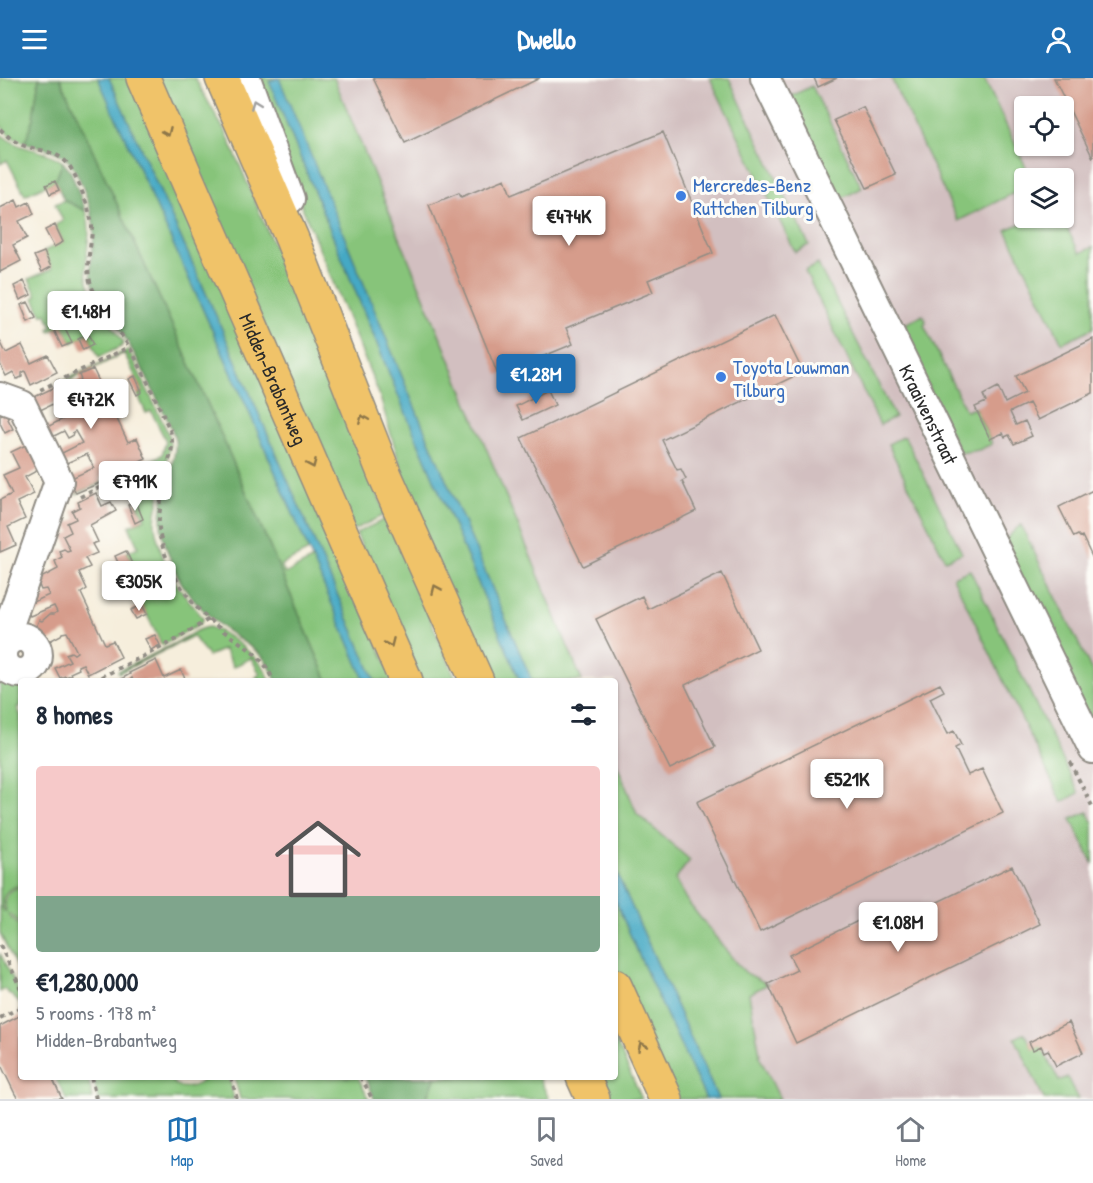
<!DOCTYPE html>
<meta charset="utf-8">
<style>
:root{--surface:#fff;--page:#f6f6f7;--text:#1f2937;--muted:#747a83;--line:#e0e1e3;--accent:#1f6fb2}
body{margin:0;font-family:"Patrick Hand",sans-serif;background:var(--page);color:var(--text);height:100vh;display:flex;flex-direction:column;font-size:22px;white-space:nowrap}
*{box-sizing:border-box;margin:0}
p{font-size:20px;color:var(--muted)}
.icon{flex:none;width:33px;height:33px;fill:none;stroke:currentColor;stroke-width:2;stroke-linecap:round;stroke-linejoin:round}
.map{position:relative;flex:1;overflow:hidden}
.details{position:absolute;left:18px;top:600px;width:600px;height:402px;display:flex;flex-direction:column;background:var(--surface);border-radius:6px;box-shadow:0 2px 4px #0004}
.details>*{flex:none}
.fabs{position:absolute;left:1014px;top:18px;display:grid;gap:12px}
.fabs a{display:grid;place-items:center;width:60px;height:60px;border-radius:6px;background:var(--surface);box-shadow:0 2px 4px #0004;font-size:30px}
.price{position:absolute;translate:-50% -51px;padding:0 14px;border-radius:6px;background:#fff;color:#222;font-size:20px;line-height:39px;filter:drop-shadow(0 2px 3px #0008)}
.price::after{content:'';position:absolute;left:50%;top:36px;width:18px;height:14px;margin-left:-9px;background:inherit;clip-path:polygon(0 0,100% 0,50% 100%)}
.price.selected{background:var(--accent);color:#fff}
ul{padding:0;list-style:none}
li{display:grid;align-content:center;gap:12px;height:318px;padding:0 18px}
li span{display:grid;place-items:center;height:186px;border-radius:6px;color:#555}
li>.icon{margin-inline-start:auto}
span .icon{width:108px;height:108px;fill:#fffc;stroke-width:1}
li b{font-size:26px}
h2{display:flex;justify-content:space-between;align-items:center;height:72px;padding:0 18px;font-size:26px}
header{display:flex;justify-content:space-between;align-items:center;height:78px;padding:0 18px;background:var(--accent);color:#fff;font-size:27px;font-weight:700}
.menu{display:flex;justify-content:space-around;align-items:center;height:84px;border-top:2px solid var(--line);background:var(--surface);font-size:16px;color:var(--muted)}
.menu a{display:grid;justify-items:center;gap:3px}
.menu .selected{color:var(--accent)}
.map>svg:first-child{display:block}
</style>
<header><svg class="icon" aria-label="menu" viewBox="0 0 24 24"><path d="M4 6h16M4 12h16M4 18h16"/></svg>Dwello<svg class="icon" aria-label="person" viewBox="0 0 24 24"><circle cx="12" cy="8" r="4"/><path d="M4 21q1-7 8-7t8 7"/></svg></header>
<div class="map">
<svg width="1093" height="1021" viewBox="0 0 1093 1021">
<rect width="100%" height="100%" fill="#fdfcf7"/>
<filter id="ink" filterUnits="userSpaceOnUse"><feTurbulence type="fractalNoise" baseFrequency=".0167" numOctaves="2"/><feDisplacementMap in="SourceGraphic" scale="12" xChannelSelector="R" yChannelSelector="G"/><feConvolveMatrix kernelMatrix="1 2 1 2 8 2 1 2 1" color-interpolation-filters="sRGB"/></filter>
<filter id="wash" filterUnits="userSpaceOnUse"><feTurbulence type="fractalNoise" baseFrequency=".008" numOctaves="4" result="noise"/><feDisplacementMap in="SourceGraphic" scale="24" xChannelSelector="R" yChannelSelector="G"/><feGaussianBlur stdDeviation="1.35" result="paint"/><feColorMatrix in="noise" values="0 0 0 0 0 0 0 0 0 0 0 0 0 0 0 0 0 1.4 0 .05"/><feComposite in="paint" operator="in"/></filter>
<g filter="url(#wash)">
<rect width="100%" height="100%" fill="#f6eedc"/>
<path fill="#d2bfc0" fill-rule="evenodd" d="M293 0H1093V1021H734L615 745V603H554ZM1024 28H1064V68H1024ZM1024 100H1064V140H1024Z"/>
<path fill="#87c47a" stroke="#597852" stroke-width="1.5" d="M0 0H39L33 40 25 65 10 58 0 47Z
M60 0H98L247 329 309 473 281 487 285 496 313 481 365 603H328L210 331Z
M109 0H130L394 603H375L218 242Z
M155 0H195L219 43 226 54 386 436 354 452Z
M251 0H334L582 603H532L410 318 279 1 269 3 401 324 520 603H484L411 424 379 316 300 124Z
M710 0H729L747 39 809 167 795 174Z
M891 0H984L1031 100H1024V110L958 143Z
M812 8 862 110 837 123 787 20Z
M0 57H2C22 74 43 69 63 84L55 103 25 117 7 82 0 86Z
M64 122 86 133C94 157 83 176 87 199 90 218 113 248 124 265L121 269 99 279 88 256 72 265 63 248 50 253 49 251 52 248 46 235 42 237 34 220 37 218 29 201 52 191 44 173 63 164 55 147 63 143 55 126Z
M1034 140H1057L1065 147 1080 175 1093 169V250L1062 265 1006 152Z
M818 186 895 339 880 347 805 193Z
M923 237 926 244 924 247 966 333 975 330 992 366 979 372 960 375 899 249Z
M126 273H129L169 357 170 367 164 394 160 397 135 392 125 395 93 410 92 409 76 416V415L139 387 140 388 162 377 166 363 151 333 146 335 138 317 143 314 124 275 58 308 57 306Z
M902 359H905L962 475 945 482 888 366Z
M137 396 153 400 160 404C162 419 155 432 155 446 155 454 158 461 160 469 169 503 183 513 203 540L201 545 162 567 142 527H139L132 512 137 509 130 491 134 489 127 474 138 469 129 448 145 441 137 424 147 417Z
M387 440 457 603H420L356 455Z
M1021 447 1093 595V649L1003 464 1017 450Z
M970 492 1079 715 1062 724 953 499Z
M209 549C225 553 254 576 264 590 267 594 268 598 270 603H258L256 599 260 596 251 580 233 589 224 571 208 578 193 558 119 595 118 593C138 584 159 574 179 563 188 558 198 550 209 549Z
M9 600 21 603V628L17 629 21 638V807C7 809 0 819 4 833H6C3 820 8 811 21 809V846L10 836 8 837 21 849V899L0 855V604Z
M615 682 637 736 690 782 675 801 687 823 737 886 746 895 768 906 749 916 760 976 759 978 780 1021H718L615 791Z
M1088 734 1093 745V786L1071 741Z
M615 822 651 904 706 1021H669L615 901Z
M0 875 21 918V926L4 911 0 914Z
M1025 955 1033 971 1041 968 1059 1003 1067 999 1078 1021H1044L1015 960Z
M615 961 642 1021H605L595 999H615Z
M55 999H88L93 1021H66Z
M93 999H169C177 1014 196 1011 206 999H229L234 1021H98Z
M234 999H358L369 1021H314L312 1019 309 1021H240Z
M436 999H539L549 1021H428V1017Z"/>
<path fill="#6daa6a" stroke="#4c6a4a" stroke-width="1.5" d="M39 0H60L210 331 328 603H276C266 574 249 569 227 553 208 538 189 520 178 499 171 484 163 465 161 448 160 436 164 414 167 403 171 389 178 372 174 358 170 345 163 333 157 321 146 298 135 275 121 253 112 238 100 223 93 206 87 190 93 173 94 157 95 138 79 90 63 78 52 70 38 69 25 65L33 40Z
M63 84 71 94 86 133 64 122 55 103Z
M364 999H436L428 1017V1021H374L369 1007Z"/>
<path fill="#44a9c4" stroke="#386a78" stroke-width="1.5" d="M98 0H109L218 242 375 603H365L247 329Z
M279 0 410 318 532 603H520L401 324 269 3Z
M615 791 718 1021H706L651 904 615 822Z"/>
<g id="blocks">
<path fill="#d69c8b" d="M373 0H540L405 65Z
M814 0H837L818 9Z
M1054 0H1093V80Z
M863 29 896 97 867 110 834 42Z
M663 54 713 175 648 202 653 214 566 250 573 266 498 297 429 127 459 115 461 119 505 101 511 117Z
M55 103 59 112 50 116 46 107Z
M16 122 19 129 29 124 34 136 19 143 27 160 13 167 21 183 0 194V130Z
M55 147 63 164 54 169 45 152Z
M44 174 51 189 42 194 34 178Z
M24 203 31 217 20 222 14 208Z
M28 224 36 240 28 244 21 227Z
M775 237 803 294 662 362 677 392 681 391 686 401 682 403 696 433 583 488 521 360Z
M63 247 72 265 62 269 54 252Z
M88 256 93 267 83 272 78 261Z
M1093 261V315L1038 342 1029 325 1010 334 1016 347 1025 343 1032 358 1014 366 1009 357 1005 359 1003 355 990 361 975 329 986 324 983 317 998 309 1005 325 1025 315 1016 298Z
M0 263 6 275 22 267 31 285 48 277 57 294 31 307 25 293 22 295V299L17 301 13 294 6 298 0 286Z
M93 291 128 364 137 360 146 381 124 392 122 389 100 400 102 404 76 415 69 401 94 390 87 376 62 387 58 377 82 365 75 353 73 354 72 358 68 360 64 353 50 360 45 350 69 338 59 318 56 320 55 325 36 334 30 321 55 309 57 313 81 302 79 297Z
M135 298 142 314 137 317 129 301Z
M548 312 555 327 523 342 516 328Z
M5 335 13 351 5 355 0 345V337Z
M30 365 42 390 25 399 34 416 17 424 25 441 8 449 16 467 0 474V422L12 416 3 397 19 390 11 374Z
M1093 412V481L1082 458 1080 459 1078 457 1074 459 1059 429Z
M96 415 102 428 111 424 116 433 90 447 98 464 92 466 97 475 85 480 90 489 79 494 87 511 81 515 105 566 113 563 121 579 88 596 83 586 78 588 79 591 70 595 71 597 65 599V598L60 600 55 590 70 583 66 576 71 574 74 576 77 574 67 554 62 555 61 557 44 566 36 549 39 542 42 543 50 536H54L57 534 54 528 30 538 25 528 49 517 46 511 41 512 37 502 58 491 55 483 62 479 59 473 64 471 67 473 70 472 63 458 71 454 67 445 76 441 72 433 80 429 78 424Z
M136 424 143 441 135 445 128 427Z
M126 473 133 488 122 493 115 478Z
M722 495 758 571 685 607 715 669 670 691 596 541 642 518 648 531Z
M142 527 147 536 136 541 131 532Z
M155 557 160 567 151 572 145 561Z
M156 582 164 600 181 592 186 603H133L132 600 129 603H122L121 601 130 596 129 595Z
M940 606 944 613 930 620 948 656 954 653 961 667 955 670 968 697 982 691 1003 735 760 854 697 724Z
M1012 788 1040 846 796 965 768 906 797 892 789 877 872 836 880 852Z
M21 937V999H52L62 1021H18L15 1016 0 985V948Z
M1069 944 1083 975 1056 988 1048 972 1044 974 1041 968 1033 972 1029 964Z"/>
</g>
</g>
<g filter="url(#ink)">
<use href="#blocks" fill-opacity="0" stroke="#908c84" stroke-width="1.5"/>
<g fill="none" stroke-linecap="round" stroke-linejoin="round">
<g stroke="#908c84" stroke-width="32">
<g id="minor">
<path d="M246 0 290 121"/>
<path id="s1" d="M765 0 1093 671"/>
<path d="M0 319 22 327 59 403 8 550 13 560"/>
<circle cx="20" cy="577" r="18"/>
</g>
</g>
<g stroke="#908c84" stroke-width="36">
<g id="major">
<path id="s2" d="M143 0 406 603"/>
<path d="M222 0 292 161 384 395 477 603"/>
<path d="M615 908 666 1021"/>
<path d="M583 999 593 1021"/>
</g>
</g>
<path stroke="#908c84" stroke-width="4" stroke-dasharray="4.5 4.5" stroke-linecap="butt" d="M0 51C7 58 13 63 22 67 38 73 56 72 68 86 76 95 92 136 92 149 92 166 86 182 89 199 94 224 117 249 130 270 145 296 157 325 170 352 176 373 167 383 163 402 162 408 162 414 161 420 161 429 158 439 159 448 159 459 165 478 170 488 180 511 198 534 218 549 240 566 264 576 273 603
M40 312 129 269
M80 419 126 397 137 394 163 401
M93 603 172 564 209 541
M1070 684 1093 730
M0 867 21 911
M0 940 21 929
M91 999 96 1021
M231 999 237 1021
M360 999 367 1010 372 1021"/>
<use href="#minor" stroke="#fff" stroke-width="28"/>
<use href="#major" stroke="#f0c369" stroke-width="33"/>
</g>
<defs><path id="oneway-chevron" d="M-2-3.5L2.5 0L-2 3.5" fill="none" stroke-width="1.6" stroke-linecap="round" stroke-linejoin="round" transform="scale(1.5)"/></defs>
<use stroke="#a0a0a0" href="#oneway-chevron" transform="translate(255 26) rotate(-111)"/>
<g stroke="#8e774a">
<use href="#oneway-chevron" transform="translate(167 54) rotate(66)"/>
<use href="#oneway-chevron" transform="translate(363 341) rotate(-112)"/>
<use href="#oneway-chevron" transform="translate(312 386) rotate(66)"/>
<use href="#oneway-chevron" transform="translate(436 511) rotate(-114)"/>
<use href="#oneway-chevron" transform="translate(390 565) rotate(66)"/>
<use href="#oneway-chevron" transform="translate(642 968) rotate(-114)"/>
</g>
</g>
<g fill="#3f7fe0" stroke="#fdfcf7" stroke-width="2">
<circle cx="681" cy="118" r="6"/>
<circle cx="721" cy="299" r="6"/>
</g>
<g text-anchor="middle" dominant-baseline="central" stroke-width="6" stroke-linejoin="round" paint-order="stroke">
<g font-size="20" fill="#366cbe" stroke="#fdfcf7" text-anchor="start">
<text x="693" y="106">Mercredes-Benz<tspan x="693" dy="23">Ruttchen Tilburg</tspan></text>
<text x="733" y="288">Toyota Louwman<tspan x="733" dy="23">Tilburg</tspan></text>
</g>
<g font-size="20" fill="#2b2b2b" stroke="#fdfcf7">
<text stroke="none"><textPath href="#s2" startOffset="328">Midden-Brabantweg</textPath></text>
<text stroke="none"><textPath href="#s1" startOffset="374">Kraaivenstraat</textPath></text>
</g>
</g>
</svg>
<div class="fabs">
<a><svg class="icon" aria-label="locate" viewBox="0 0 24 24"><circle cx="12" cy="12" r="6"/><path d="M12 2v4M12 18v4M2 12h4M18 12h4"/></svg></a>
<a><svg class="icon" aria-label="layers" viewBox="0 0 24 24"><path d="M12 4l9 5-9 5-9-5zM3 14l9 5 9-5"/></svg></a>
</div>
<b class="price" style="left:569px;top:169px">€474K</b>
<b class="price" style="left:86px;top:264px">€1.48M</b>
<b class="price selected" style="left:536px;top:327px">€1.28M</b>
<b class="price" style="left:91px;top:352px">€472K</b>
<b class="price" style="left:135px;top:434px">€791K</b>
<b class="price" style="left:139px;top:534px">€305K</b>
<b class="price" style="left:847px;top:732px">€521K</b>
<b class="price" style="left:898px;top:875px">€1.08M</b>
<section class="details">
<h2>8 homes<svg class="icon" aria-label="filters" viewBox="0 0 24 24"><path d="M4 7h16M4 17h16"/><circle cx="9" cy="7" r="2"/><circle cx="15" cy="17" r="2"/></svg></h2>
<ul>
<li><span style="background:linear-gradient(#f6c9c9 70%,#7fa58c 0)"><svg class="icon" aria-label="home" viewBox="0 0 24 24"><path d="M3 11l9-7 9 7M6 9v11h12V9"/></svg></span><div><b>€1,280,000</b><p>5 rooms · 178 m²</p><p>Midden-Brabantweg</p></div></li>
</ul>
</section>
</div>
<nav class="menu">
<a class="selected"><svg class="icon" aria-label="map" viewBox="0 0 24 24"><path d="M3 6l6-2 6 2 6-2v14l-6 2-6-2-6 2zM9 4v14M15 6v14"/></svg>Map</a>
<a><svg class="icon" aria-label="saved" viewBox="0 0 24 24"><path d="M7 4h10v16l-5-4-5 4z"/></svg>Saved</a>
<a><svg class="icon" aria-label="home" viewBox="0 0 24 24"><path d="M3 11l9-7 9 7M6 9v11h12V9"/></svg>Home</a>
</nav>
